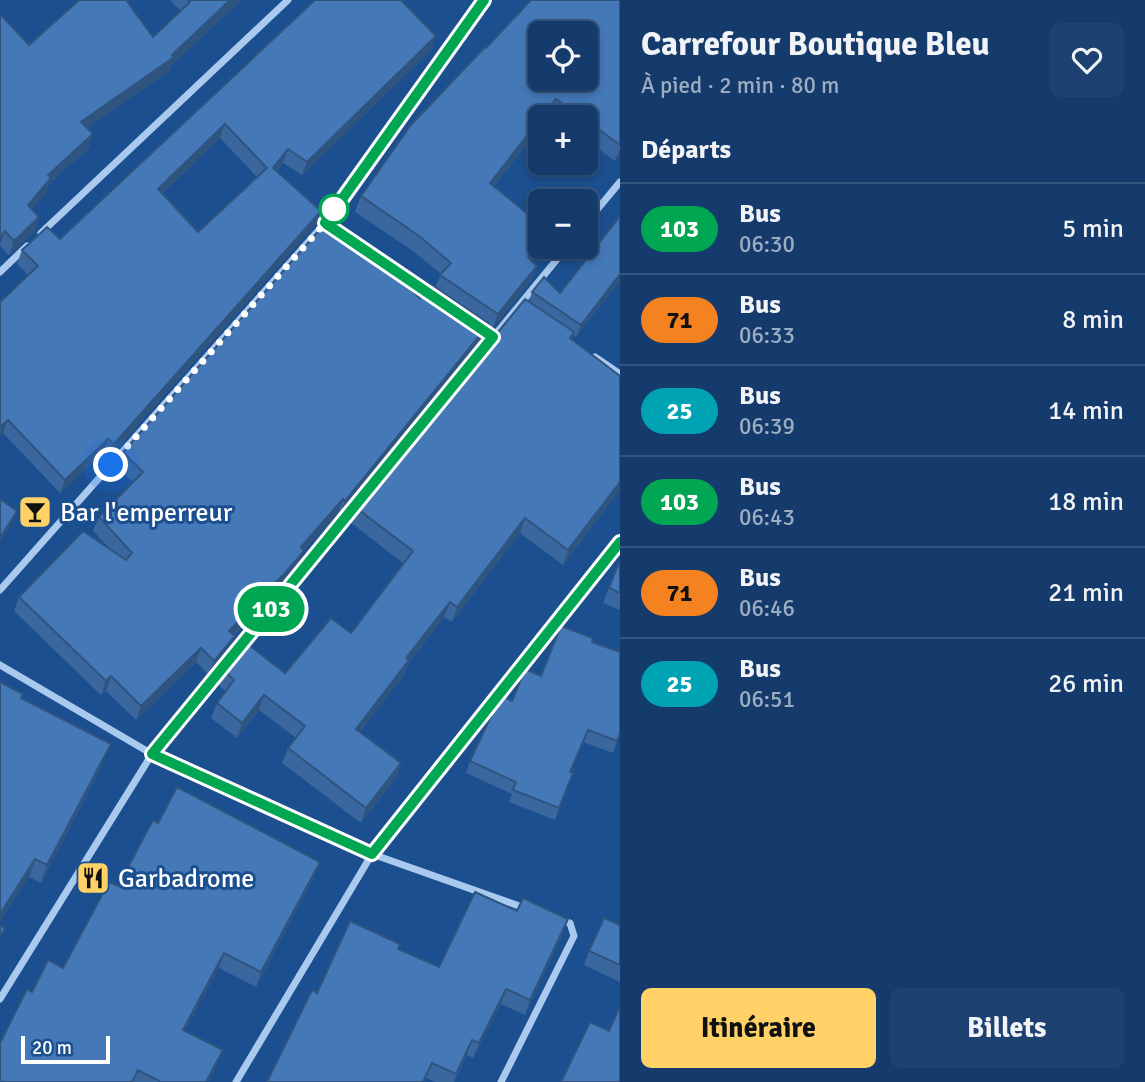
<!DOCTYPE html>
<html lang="fr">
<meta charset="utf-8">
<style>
:root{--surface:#143b6b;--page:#1d4271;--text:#f1f3f6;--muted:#9dadc1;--line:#33557e;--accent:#ffd166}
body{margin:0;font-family:Signika,sans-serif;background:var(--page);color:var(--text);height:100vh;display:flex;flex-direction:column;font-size:26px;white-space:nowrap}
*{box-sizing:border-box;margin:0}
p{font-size:23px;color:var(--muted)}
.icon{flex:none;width:38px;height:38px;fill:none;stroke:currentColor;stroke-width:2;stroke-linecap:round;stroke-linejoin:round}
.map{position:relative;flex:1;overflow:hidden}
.panel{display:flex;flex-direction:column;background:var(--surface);width:525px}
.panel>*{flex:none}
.badge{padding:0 14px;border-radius:23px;font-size:24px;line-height:46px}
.buttons{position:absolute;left:528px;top:21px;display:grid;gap:14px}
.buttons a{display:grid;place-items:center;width:70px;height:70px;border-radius:10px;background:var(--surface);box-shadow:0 4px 10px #0003,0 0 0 2px var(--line);font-size:35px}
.scale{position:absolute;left:21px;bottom:18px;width:89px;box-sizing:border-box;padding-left:7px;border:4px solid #fff;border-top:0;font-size:19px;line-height:24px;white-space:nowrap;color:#fff;-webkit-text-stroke:5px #1b4f8f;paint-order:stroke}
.you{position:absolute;width:35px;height:35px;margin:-18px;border:5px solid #fff;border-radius:50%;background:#1a73e8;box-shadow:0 0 0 10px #1a73e833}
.map>.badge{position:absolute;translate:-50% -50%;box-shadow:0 0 0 4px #fff}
h2{padding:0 21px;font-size:26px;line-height:63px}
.round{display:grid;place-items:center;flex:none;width:74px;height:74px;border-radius:10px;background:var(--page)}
.head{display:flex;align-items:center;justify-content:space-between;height:119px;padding:0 21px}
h1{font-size:33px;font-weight:800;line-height:52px}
.action{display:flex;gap:14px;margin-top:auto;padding:14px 21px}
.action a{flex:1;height:80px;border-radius:10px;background:var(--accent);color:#111;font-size:28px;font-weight:800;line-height:80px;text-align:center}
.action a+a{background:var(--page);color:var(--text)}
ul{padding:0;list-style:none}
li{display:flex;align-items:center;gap:21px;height:91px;padding:0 21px;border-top:2px solid var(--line)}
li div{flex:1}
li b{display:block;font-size:26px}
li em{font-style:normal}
li .badge{min-width:77px;font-weight:700;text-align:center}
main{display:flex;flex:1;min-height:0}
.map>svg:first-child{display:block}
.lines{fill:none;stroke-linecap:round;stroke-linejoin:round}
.street{stroke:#a9c9ee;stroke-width:7}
.wall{fill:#3a679d;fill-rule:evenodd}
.shaded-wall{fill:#305480}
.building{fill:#4478b7;stroke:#305480;stroke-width:2;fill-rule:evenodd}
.line-casing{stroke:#fff;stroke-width:16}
.line{stroke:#00a651;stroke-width:10}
.walk{stroke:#fff;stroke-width:7;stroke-dasharray:0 12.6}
.stop-dot{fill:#fff;stroke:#00a651;stroke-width:3.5}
.labels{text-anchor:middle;stroke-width:6;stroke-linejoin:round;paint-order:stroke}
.poi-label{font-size:26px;fill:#fff;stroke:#1b4f8f;text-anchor:start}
</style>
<main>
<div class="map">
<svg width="620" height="1082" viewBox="0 0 620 1082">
<rect width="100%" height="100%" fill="#1b4f8f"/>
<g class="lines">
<!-- street -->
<g class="street">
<polyline points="586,223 620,182"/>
<polyline points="41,233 288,0"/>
<polyline points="363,249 431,295"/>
<polyline points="0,272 27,246"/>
<polyline points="595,357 620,374"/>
<polyline points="0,590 325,223 484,0"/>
<polyline points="0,665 152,754 372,854 525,908"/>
<polyline points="0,999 152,754 567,247"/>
<polyline points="236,1082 372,854 620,542"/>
<polyline points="501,1082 574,936 570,923 560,920"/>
</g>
</g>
<!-- wall -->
<g class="wall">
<polygon points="79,0 129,0 127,2 153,37 181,11 170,0 241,0 171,66 169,71 87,128 93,134 88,149 50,183 46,193 31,209 39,217 34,232 9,255 0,246 0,14 29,45"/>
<path d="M315 0 431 50 302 175 283 163 277 171 321 211 316 224 109 458 103 453 60 493 3 433 0 436V302L28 275 17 264 22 250 60 239ZM220 138 257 177 198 232 162 193Z"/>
<polygon points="620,0 620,155 615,161 586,140 586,117 556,117 551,114 494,186 532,261 531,281 492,329 489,327 484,338 340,515 338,514 303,552 299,565 280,588 234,635 229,650 209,675 196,662 136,720 106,691 101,695 14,611 19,597 111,550 93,531 99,517 133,482 117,467 123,452 420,298 435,288 441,274 413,251 355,212 361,196 486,48"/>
<polygon points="620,216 620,280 576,337 573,335 572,339 620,376 620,490 563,565 520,533 452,622 444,617 409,663 404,675 360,732 401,763 396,778 361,823 282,763 288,748 296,738 259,710 237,738 211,718 217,703 226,692 218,684 223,669 285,673 351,633 404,564 350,522 355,507 529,302 532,292 560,293"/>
<polygon points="620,560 620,610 603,603"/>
<polygon points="592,642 620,733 613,753 583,742 571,772 573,773 555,820 509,802 512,794 466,773 470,761 541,676"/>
<polygon points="0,682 23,694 22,698 104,762 41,883 29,877"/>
<polygon points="320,862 314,877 256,987 219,968 185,1031 217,1065 208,1082 0,1082 32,992 63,968 118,886"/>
<polygon points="620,925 620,982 584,965 589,951"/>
<polygon points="563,933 525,1015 501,1004 473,1058 467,1055 454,1082 436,1082 426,1078 424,1082 267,1082 317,993 399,949 439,967"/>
</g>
<!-- shaded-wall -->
<g class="shaded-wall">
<polygon points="230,0 241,0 171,66 169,71 76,136 81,122 172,55"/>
<polygon points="436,36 431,50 302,175 307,162"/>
<polygon points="556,99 551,114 548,117 542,117"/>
<polygon points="541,118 541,127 484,198 490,183"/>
<polygon points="225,124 220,138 153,203 158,189"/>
<polygon points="93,134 88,149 50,183 46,193 22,220 28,205 48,175"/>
<polygon points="620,148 620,155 615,161"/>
<polygon points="288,149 283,163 268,182 273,168"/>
<polygon points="321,211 316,224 109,458 114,444"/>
<polygon points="39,217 34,232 9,255 14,241"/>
<polygon points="5,231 0,245 0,237"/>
<polygon points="541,241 541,247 543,247 522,272 528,257"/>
<polygon points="537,266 531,281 492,329 498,314"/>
<polygon points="620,274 620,280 576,337 581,325"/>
<polygon points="489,324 484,338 340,515 345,501"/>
<polygon points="8,420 3,433 0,436 1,426"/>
<polygon points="108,439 103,453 60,493 65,480"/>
<polygon points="620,482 620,490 563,565 568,550"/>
<polygon points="343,499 338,514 303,552 299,565 280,588 223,645 229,631 301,547"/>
<polygon points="17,511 14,520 0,542 0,538"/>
<polygon points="525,518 520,533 452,622 457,607"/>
<polygon points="450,602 444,617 409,663 404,675 351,744 356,729 406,658"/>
<polygon points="235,636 229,650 209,675 214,661"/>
<polygon points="201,648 196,662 136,720 141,706"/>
<polygon points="111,676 106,691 101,695 106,681"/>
<polygon points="264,695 259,710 237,738 242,723"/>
<polygon points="111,744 104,762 41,883 47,865"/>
<polygon points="401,763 396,778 361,823 366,808"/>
<polygon points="35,859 29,877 0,922 0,914"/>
<polygon points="320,862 314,877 256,987 261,972"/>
<polygon points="568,919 563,933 525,1015 530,1000"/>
<polygon points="224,953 219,968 178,1045 183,1030"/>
<polygon points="506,989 501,1004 473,1058 479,1043"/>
<polygon points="472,1040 467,1055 453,1082 456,1074"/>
<polygon points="223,1050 217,1065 208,1082 206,1082"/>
</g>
<!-- building -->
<g class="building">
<polygon points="79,0 126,0 153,37 190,2 188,0 230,0 172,55 174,57 81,122 93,134 48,175 51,178 28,205 39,217 14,241 5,231 0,237 0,14 29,45"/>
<path d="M315 0H401L436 36 307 162 288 149 273 168 321 211 114 444 108 439 65 480 8 420 1 426 0 424V302L38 266 22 250 47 227 60 239ZM225 124 267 168 198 232 158 189Z"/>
<path d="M531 0H620V145L586 120V117H582L556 99 490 183 541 225V241L528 257 537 266 498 314 440 275 451 263 419 236 361 196 410 126 485 47 486 48ZM541 33H586V79H541Z"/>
<polygon points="620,216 620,274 581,325 532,292 544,277 560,293"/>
<polygon points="330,218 420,298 432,285 489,324 345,501 343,499 301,547 304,551 285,573 229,631 235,636 214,661 201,648 141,706 111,676 106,681 19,597 83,531 126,560 132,553 99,517 143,472 123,452"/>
<polygon points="525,299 574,332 570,338 620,376 620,482 568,550 525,518 457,607 450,602 406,658 409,660 356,729 401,763 366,808 288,748 305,726 264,695 242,723 217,703 234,680 223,669 245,642 285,673 331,618 351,633 413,551 355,507"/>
<polygon points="0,499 17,511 0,538"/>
<polygon points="620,560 620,593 609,588"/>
<polygon points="561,626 593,638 592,642 620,652 620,733 617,741 588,730 570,772 573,773 559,808 513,790 516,782 470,761 501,695 512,701 525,669 541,676"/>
<polygon points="0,682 23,694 21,698 111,744 47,865 35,859 0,914"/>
<polygon points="177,787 320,862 261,972 224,953 183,1030 223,1050 206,1082 161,1082 138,1070 132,1082 0,1082 0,1043 27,989 32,992 48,960 63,968 109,882 118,886 153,820 158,823"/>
<polygon points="475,892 517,911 523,898 568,919 530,1000 506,989 479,1043 472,1040 456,1074 432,1063 423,1082 267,1082 312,990 317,993 350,921 400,944 398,949 439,967"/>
<polygon points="604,918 620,925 620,965 589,951"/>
<polygon points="0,925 5,928 0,937"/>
<polygon points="620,1006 620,1080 619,1082 561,1082 590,1022 609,1031"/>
</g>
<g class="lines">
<defs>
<polyline id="line" points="484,0 325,223 493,337 152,754 372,854 620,542"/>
</defs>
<!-- line casing -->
<use href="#line" class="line-casing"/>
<!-- line -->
<use href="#line" class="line"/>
<!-- walk -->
<polyline class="walk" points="111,465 325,223 341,201 334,209"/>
</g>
<!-- icons -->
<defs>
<symbol id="bar-square" viewBox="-11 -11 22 22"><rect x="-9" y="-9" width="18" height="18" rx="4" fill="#ffd166" stroke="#1b4f8f"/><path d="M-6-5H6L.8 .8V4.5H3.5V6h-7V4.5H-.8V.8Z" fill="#111"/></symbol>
<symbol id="restaurant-square" viewBox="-11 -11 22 22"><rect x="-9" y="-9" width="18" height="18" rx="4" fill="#ffd166" stroke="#1b4f8f"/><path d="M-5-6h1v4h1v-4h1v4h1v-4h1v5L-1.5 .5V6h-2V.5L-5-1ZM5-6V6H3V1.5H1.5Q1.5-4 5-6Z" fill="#111"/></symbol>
</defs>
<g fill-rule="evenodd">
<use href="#bar-square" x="16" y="493" width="38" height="38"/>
<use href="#restaurant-square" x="74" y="859" width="38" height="38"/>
</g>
<!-- markers -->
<circle class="stop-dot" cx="334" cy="209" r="14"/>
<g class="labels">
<!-- poi labels -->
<g class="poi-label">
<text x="60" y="521">Bar l'emperreur</text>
<text x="118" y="887">Garbadrome</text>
</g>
</g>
</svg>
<div class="buttons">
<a><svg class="icon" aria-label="locate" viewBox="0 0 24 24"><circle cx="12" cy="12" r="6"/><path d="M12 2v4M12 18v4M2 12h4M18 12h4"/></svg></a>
<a>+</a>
<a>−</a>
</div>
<div class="scale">20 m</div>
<div class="you" style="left:111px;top:465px"></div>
<b class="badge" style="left:271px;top:609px;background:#00a651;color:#fff">103</b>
</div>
<section class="panel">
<div class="head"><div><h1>Carrefour Boutique Bleu</h1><p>À pied · 2 min · 80 m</p></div><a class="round"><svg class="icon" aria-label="heart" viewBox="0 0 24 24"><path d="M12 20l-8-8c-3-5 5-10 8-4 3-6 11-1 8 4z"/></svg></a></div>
<h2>Départs</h2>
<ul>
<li><span class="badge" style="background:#00a651;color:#fff">103</span><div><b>Bus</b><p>06:30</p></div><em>5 min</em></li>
<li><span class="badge" style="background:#f58220;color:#111">71</span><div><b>Bus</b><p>06:33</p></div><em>8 min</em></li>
<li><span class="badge" style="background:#00a3b4;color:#fff">25</span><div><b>Bus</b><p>06:39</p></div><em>14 min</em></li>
<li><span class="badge" style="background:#00a651;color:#fff">103</span><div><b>Bus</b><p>06:43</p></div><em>18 min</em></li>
<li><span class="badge" style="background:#f58220;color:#111">71</span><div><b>Bus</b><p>06:46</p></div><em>21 min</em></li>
<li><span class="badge" style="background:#00a3b4;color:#fff">25</span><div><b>Bus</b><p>06:51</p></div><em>26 min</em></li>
</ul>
<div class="action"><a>Itinéraire</a><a>Billets</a></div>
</section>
</main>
